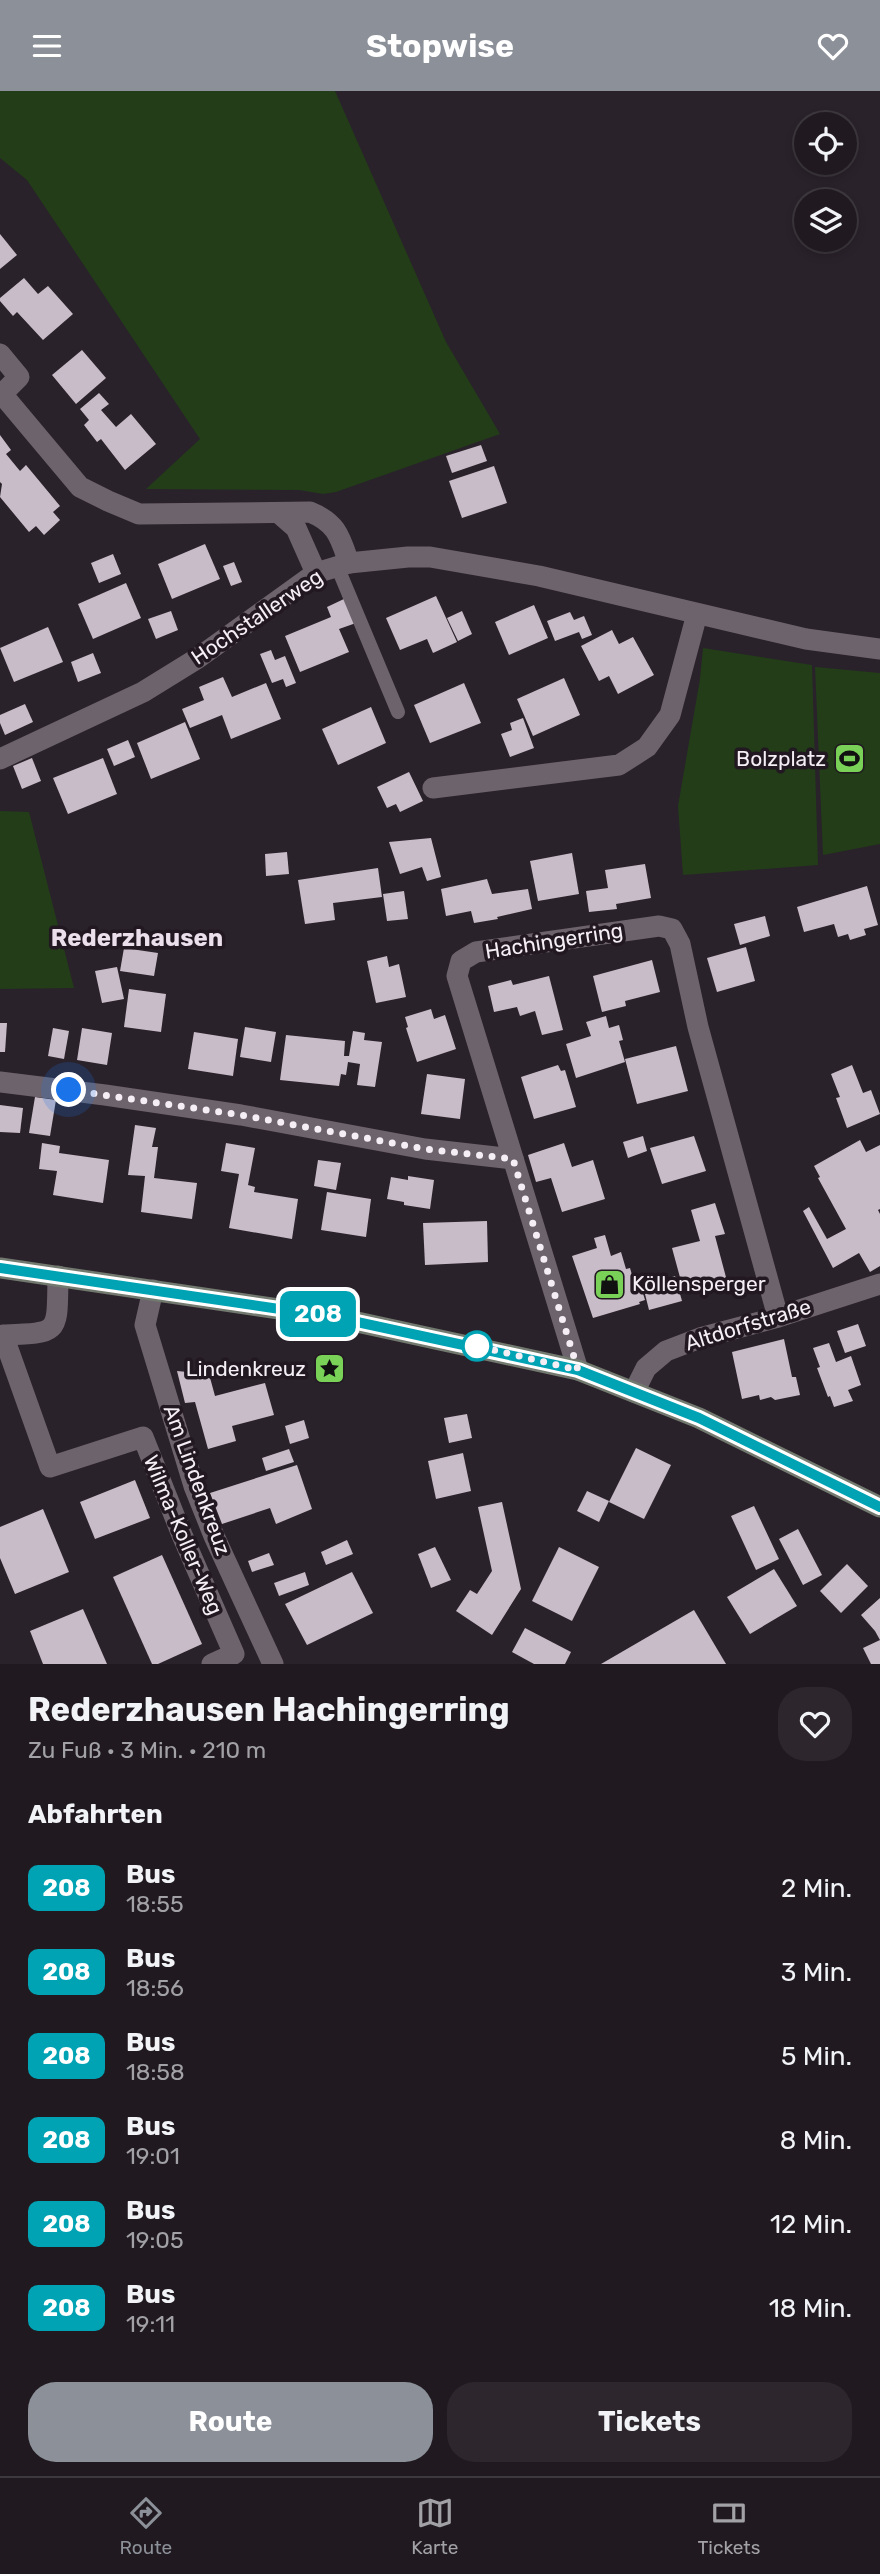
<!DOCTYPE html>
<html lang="de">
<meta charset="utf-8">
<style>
:root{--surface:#201a20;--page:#2d272d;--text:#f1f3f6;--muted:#a2a1a5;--line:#3d383e;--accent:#8c9099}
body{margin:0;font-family:Rubik,sans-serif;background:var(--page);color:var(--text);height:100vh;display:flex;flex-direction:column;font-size:26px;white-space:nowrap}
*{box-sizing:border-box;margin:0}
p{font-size:23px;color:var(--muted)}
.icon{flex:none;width:38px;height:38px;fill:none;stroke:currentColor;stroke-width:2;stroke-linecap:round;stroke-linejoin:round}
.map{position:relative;height:1573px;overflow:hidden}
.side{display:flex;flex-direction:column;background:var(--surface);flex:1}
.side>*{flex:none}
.badge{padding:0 14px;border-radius:10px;font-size:24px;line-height:46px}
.controls{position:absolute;left:794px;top:21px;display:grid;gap:14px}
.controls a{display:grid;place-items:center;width:63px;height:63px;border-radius:50%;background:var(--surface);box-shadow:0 4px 10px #0003,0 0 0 2px var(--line);font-size:35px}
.you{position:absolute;width:35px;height:35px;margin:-18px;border:5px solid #fff;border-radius:50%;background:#1a73e8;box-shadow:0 0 0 10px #1a73e833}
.map>.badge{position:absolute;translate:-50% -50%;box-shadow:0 0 0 4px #fff}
h2{padding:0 28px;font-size:26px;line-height:63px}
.round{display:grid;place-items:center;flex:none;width:74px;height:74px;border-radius:28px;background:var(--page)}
.overview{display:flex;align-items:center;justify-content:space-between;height:119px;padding:0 28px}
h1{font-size:33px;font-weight:700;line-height:52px}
.primary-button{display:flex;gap:14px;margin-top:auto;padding:14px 28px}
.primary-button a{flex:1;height:80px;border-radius:28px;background:var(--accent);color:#fff;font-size:28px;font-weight:700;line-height:80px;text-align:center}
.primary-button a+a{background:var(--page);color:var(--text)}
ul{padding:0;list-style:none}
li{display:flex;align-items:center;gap:21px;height:84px;padding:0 28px}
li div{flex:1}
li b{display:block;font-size:26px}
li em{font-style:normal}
li .badge{min-width:77px;font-weight:700;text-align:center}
header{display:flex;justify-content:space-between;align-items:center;height:91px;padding:0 28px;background:var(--accent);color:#fff;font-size:32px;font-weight:700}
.dock{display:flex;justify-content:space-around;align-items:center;height:98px;border-top:2px solid var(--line);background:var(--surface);font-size:19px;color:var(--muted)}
.dock a{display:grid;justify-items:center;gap:4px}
.dock .current{color:var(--accent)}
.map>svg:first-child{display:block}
.green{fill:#223d18}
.building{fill:#c8bcc8}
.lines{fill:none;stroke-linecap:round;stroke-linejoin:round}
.lane{stroke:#6d636d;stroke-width:14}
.street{stroke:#6d636d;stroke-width:21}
.secondary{stroke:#72796e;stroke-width:21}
.line-casing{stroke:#fff;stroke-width:16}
.line{stroke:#00a3b4;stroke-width:10}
.walk{stroke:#f5eff5;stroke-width:7;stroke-dasharray:0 12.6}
.stop-dot{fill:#fff;stroke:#00a3b4;stroke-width:3.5}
.labels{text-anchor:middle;stroke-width:7;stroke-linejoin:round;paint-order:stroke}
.street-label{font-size:21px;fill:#f5eff5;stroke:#211821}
.poi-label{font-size:21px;fill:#f5eff5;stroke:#211821;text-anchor:end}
.quarter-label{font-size:24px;font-weight:bold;fill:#ebdfeb;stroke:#211821}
</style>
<header><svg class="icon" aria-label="menu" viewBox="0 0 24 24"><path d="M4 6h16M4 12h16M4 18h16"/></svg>Stopwise<svg class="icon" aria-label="heart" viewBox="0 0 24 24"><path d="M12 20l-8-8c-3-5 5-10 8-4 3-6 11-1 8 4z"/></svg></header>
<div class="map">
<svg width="880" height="1573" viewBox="0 0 880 1573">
<rect width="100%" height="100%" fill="#2a222b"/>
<!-- green -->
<g class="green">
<polygon points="0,0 335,0 446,251 500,343 336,401 323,403 299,399 146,398 200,348 27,89 0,67"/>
<polygon points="703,557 812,574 818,774 683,784 678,715 700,588"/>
<polygon points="815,576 880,582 880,753 823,764"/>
<polygon points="0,720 29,721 74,897 0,898"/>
</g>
<!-- building -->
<g class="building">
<polygon points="0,143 17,164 0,178"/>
<polygon points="24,187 38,203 48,195 73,223 43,249 17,221 13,225 0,210 0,207"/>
<polygon points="82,259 106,287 76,313 52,284"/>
<polygon points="99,302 109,313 101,319 116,336 131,323 156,353 125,379 101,348 97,351 84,334 89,329 80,318"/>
<polygon points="0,344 11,359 6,363 20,380 26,374 60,415 53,421 60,429 44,444 36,435 29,441 0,406 2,393 0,391"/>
<polygon points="481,354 487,370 452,382 446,365"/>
<polygon points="494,375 507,412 462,427 449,390"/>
<polygon points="205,453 220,488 172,508 158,473"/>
<polygon points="113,463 121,483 99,492 91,472"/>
<polygon points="234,471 242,491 231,495 223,475"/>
<polygon points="126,492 141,527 93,548 78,513"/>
<polygon points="436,505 457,551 433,562 427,548 400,559 386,527"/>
<polygon points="346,507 356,532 339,538 349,561 300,581 285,545 331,526 327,516"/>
<polygon points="534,514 548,547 509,564 495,531"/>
<polygon points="171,520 178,539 156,548 148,528"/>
<polygon points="462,520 472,543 458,550 447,527"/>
<polygon points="570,521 574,529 584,525 592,544 582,548 579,541 555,550 547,530"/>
<polygon points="48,536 63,571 14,591 0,557"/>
<polygon points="612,539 619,553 633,546 654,584 618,603 609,585 599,590 581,555"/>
<polygon points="271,559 275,569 285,565 296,592 286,596 283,588 272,592 260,563"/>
<polygon points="93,562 101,582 78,591 71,571"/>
<polygon points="223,586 232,606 266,592 281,628 231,648 222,624 190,637 182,618 204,609 199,596"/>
<polygon points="564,587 580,624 533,645 517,608"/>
<polygon points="464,592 481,632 430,652 414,614"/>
<polygon points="25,613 33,631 5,644 0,632 0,624"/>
<polygon points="371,616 386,652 338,674 322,638"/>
<polygon points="523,627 534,657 510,666 501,643 512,639 510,632"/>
<polygon points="185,631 200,668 151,688 137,652"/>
<polygon points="128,649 135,666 114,675 107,658"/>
<polygon points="32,667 41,690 22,698 13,675"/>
<polygon points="103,667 117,703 68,723 53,687"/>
<polygon points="409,681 423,710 400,721 396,713 387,717 377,696"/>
<polygon points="431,747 441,786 427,790 422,776 400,783 389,751"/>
<polygon points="287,761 289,783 266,785 265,763"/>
<polygon points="572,762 579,803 538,810 530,770"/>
<polygon points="645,773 651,807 616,813 617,818 589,821 586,800 608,797 605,779"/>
<polygon points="378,777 382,806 333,812 335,829 305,833 298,789"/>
<polygon points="487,788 492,803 528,798 532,818 497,826 498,828 474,832 471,820 446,825 441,798"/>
<polygon points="867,795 878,834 864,838 866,844 850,849 848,843 838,846 834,833 804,841 797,816"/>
<polygon points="404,800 408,828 387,830 383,803"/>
<polygon points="765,825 770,845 740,854 734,833"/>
<polygon points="746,856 755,890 717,901 707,867"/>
<polygon points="124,857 158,862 154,885 120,880"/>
<polygon points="387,865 389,876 399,873 406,906 376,912 367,870"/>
<polygon points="652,869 660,901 625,910 626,915 602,921 593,885"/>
<polygon points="117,876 124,908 102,912 95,880"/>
<polygon points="549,885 563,939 542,944 535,920 520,925 517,916 494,921 488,895 511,889 513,894"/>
<polygon points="129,898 166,903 161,941 124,936"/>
<polygon points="431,918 434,928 445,924 456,958 417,971 406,937 408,936 405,926"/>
<polygon points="606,925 609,937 619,934 623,949 619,950 625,971 576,987 566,953 591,945 586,931"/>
<polygon points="0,932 7,932 5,961 0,961"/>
<polygon points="245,936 276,941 271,971 240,966"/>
<polygon points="53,937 69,940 64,968 48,965"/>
<polygon points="82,937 112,942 107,974 77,969"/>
<polygon points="353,940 365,942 364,949 382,951 375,996 357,994 360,973 348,971 346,984 341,983 339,995 280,989 286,944 345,950 344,965 349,965"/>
<polygon points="194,941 238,948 233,985 188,978"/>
<polygon points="676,955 688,1000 637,1013 625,968"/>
<polygon points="558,974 561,980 565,979 576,1016 534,1028 521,986"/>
<polygon points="852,974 863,1002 871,999 880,1023 847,1037 836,1007 840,1006 831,983"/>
<polygon points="427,983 465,988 460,1028 421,1023"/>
<polygon points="35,1006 56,1009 50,1045 29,1042"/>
<polygon points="0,1014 23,1017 20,1042 0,1041"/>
<polygon points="135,1034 156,1037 152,1056 158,1056 154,1087 197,1092 192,1128 141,1121 145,1085 128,1084"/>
<polygon points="643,1045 647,1060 628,1067 623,1051"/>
<polygon points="694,1045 706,1080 662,1093 650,1057"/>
<polygon points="860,1049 866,1061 880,1054 880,1118 878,1119 880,1123 880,1175 870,1181 859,1162 833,1177 803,1120 809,1116 827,1148 846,1138 818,1087 820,1086 814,1075"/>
<polygon points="42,1052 60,1055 59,1062 109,1069 103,1112 53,1104 57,1080 39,1078"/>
<polygon points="226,1052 255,1057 248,1094 255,1096 254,1101 298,1108 292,1148 229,1137 239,1083 221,1080"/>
<polygon points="564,1052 572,1076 593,1069 605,1108 562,1121 551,1087 536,1091 528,1064"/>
<polygon points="318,1069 341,1072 336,1099 314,1095"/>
<polygon points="408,1085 434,1089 430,1118 404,1114 404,1111 387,1108 391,1086 408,1089"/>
<polygon points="327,1101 371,1108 366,1146 321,1139"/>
<polygon points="715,1112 725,1143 715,1145 727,1190 684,1201 672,1157 700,1150 691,1119"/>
<polygon points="487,1130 488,1171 425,1174 423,1132"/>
<polygon points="605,1144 611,1165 621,1161 626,1178 630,1177 634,1191 639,1189 645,1209 639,1211 640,1213 593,1227 572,1165 597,1157 594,1147"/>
<polygon points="675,1185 682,1210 649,1219 643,1195"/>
<polygon points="858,1233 866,1255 845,1262 837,1240"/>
<polygon points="784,1248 792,1286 796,1286 800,1304 775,1309 771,1306 760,1309 759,1304 742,1308 732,1261"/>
<polygon points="829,1252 836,1271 851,1265 861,1294 848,1299 853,1310 834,1316 830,1305 828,1306 817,1277 820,1276 813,1257"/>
<polygon points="177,1280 209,1283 215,1305 265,1292 274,1324 232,1335 236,1350 208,1358 195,1311 185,1312"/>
<polygon points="467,1323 472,1347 449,1352 444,1327"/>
<polygon points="304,1329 309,1347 290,1353 285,1335"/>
<polygon points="636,1357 671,1374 644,1428 609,1411"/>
<polygon points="289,1358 294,1371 266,1380 262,1367"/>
<polygon points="463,1362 471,1400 436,1408 428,1370"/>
<polygon points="297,1374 312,1418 276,1433 270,1417 222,1433 210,1402"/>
<polygon points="135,1389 150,1427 95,1448 80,1411"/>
<polygon points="587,1400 609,1410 599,1431 577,1420"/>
<polygon points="502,1411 521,1498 492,1544 456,1520 470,1499 477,1503 492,1480 478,1416"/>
<polygon points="754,1415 779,1468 756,1479 731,1425"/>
<polygon points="43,1418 69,1481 15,1503 0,1467 0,1436"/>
<polygon points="798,1438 822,1484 803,1494 779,1448"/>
<polygon points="347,1449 353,1463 326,1474 321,1461"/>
<polygon points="435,1456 451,1489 431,1497 418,1463"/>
<polygon points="559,1456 599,1476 572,1530 532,1510"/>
<polygon points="269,1462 274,1474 252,1481 248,1470"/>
<polygon points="162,1464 202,1553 158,1573 152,1573 113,1486"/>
<polygon points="847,1473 868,1495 841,1522 820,1500"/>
<polygon points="774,1478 797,1515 750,1543 727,1506"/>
<polygon points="305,1481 309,1494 279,1505 274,1492"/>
<polygon points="352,1481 373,1522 307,1554 285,1513"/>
<polygon points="880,1507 880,1573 871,1573 863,1557 880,1549 875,1540 861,1524"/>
<polygon points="83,1518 107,1573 43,1573 30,1540"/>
<polygon points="694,1519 726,1573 601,1573"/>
<polygon points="525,1537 571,1561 565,1573 534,1573 512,1561"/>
</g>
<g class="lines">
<!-- lane -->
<polyline class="lane" points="337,475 398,621"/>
<!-- street -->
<g class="street">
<path d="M0 263 19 286 2 303 80 396 108 410 139 423 310 421C337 432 340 446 349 472"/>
<polyline points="280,423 296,437 316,482"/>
<polyline points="0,668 143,601 198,567 316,482 349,472 408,466 430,466 539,485 806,548 880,558"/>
<polyline points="433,697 619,674 647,656 670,624 697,523"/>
<polyline points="0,991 105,1004 241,1024 425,1058 513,1068"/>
<path d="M58 1185C57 1243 61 1242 3 1244L50 1376 143 1346 182 1444 234 1563 212 1573"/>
<polyline points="153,1199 145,1234 194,1395 214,1445 273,1573"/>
<polyline points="578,1279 457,885 461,870 476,861 659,835 672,838 680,853 698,936 778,1226"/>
<polyline points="634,1301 646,1277 666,1260 700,1247 778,1226 880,1193"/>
</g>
<!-- secondary -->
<polyline class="secondary" points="0,1177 334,1226 578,1279 699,1327 880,1416"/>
</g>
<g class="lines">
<defs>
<polyline id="line" points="0,1177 334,1226 578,1279 699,1327 880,1416"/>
</defs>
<!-- line casing -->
<use href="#line" class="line-casing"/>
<!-- line -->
<use href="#line" class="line"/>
<!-- walk -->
<polyline class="walk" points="69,999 241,1024 425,1058 513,1068 578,1279 477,1255"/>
</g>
<!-- icons -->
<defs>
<symbol id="stadium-square" viewBox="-11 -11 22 22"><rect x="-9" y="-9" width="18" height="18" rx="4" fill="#79d157" stroke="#211821"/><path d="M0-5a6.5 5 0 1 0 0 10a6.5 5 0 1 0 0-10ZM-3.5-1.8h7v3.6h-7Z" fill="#111"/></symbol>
<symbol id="shop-square" viewBox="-11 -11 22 22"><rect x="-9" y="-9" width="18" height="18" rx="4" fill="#79d157" stroke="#211821"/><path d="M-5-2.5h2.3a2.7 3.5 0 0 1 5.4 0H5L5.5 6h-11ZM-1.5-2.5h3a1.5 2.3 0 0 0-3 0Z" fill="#111"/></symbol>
<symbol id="sight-square" viewBox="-11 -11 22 22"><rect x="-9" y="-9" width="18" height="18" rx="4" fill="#79d157" stroke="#211821"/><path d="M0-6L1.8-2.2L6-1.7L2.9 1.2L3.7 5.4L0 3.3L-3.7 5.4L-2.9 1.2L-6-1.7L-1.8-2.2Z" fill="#111"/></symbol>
</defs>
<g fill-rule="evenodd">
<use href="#stadium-square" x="832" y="650" width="35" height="35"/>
<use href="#shop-square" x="592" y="1176" width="35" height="35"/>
<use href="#sight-square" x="312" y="1260" width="35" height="35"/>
</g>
<!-- markers -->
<circle class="stop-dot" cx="477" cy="1255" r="14"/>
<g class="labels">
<!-- street labels -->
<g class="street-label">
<text transform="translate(257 526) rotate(-34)" y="7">Hochstallerweg</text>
<text transform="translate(554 850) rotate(-9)" y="7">Hachingerring</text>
<text transform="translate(748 1234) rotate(-17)" y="7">Altdorfstraße</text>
<text transform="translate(197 1389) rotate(70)" y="7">Am Lindenkreuz</text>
<text transform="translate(183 1444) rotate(67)" y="7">Wilma-Koller-Weg</text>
</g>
<!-- poi labels -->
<g class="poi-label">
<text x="826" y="675">Bolzplatz</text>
<text x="632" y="1200" text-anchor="start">Köllensperger</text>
<text x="306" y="1285">Lindenkreuz</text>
</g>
<!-- quarter labels -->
<g class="quarter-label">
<text x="137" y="855">Rederzhausen</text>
</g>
</g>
</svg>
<div class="controls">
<a><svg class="icon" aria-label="locate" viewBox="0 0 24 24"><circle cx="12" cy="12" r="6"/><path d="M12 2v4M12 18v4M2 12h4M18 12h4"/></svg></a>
<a><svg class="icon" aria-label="layers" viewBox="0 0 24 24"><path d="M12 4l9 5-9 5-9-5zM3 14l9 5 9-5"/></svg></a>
</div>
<div class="you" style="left:69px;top:999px"></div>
<b class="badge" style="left:318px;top:1223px;background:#00a3b4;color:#fff">208</b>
</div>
<section class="side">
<div class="overview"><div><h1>Rederzhausen Hachingerring</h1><p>Zu Fuß · 3 Min. · 210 m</p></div><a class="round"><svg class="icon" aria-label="heart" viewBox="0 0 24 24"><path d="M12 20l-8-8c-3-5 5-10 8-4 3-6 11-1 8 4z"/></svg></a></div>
<h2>Abfahrten</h2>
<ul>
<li><span class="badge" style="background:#00a3b4;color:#fff">208</span><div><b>Bus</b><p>18:55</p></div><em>2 Min.</em></li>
<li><span class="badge" style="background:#00a3b4;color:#fff">208</span><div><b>Bus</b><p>18:56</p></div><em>3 Min.</em></li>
<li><span class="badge" style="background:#00a3b4;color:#fff">208</span><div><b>Bus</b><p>18:58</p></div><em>5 Min.</em></li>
<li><span class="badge" style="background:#00a3b4;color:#fff">208</span><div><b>Bus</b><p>19:01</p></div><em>8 Min.</em></li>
<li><span class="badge" style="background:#00a3b4;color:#fff">208</span><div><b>Bus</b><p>19:05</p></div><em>12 Min.</em></li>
<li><span class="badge" style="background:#00a3b4;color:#fff">208</span><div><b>Bus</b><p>19:11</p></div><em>18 Min.</em></li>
</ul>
<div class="primary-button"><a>Route</a><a>Tickets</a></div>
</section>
<nav class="dock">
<a class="current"><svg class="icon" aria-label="directions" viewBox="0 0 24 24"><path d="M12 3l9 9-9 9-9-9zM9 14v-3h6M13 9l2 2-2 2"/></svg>Route</a>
<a><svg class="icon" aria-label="map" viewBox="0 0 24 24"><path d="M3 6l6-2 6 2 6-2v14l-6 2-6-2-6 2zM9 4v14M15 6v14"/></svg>Karte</a>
<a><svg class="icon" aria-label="tickets" viewBox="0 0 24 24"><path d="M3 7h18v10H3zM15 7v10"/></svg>Tickets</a>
</nav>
